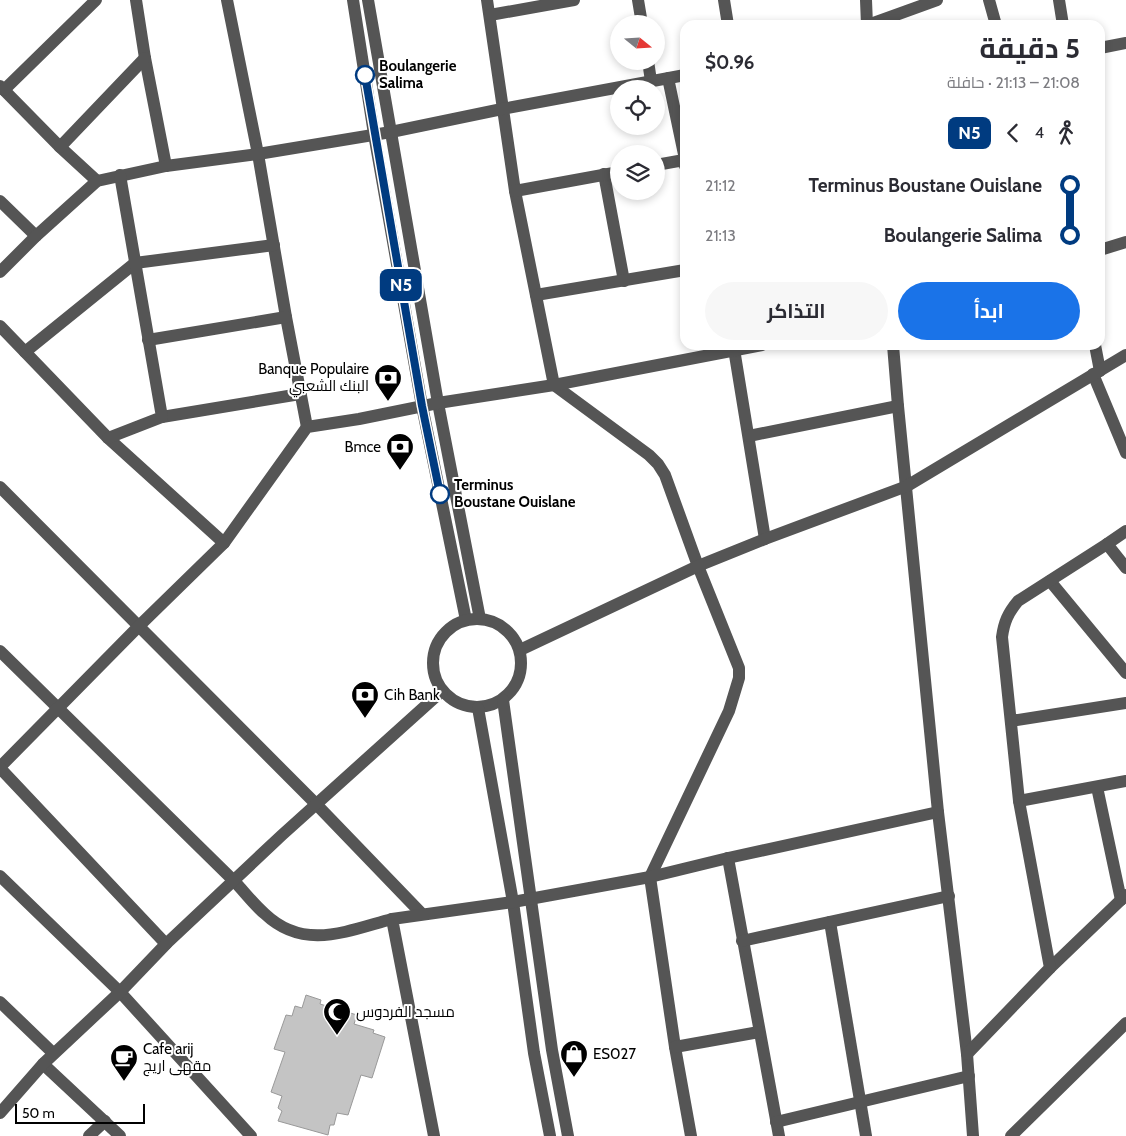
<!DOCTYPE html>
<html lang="ar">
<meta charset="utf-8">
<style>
:root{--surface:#fff;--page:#f7f7f7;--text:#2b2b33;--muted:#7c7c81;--accent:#1a73e8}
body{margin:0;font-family:Cabin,Cairo,sans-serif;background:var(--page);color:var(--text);direction:rtl;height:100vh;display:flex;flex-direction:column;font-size:19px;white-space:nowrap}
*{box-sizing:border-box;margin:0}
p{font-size:16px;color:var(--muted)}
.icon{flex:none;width:28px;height:28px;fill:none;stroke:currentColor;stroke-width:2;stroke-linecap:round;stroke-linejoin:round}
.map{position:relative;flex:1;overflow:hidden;direction:ltr}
.panel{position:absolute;left:680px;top:20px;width:425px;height:330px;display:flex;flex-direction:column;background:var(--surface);border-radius:15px;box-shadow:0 2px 8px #0003;direction:rtl}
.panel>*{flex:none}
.badge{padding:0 10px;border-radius:8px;font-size:18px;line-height:32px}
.needle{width:32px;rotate:108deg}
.buttons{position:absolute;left:610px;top:15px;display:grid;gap:10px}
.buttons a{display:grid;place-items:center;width:55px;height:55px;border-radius:50%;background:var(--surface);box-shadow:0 2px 8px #0003;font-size:25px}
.scale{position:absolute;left:15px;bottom:12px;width:130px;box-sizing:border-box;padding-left:5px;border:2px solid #000;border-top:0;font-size:14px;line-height:18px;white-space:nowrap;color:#000;-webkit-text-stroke:4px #fff;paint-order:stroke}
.map>.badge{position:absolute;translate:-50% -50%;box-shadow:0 0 0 2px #fff}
.legs{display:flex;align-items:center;gap:8px;height:55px;padding:0 25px;font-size:16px}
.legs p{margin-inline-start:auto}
.head{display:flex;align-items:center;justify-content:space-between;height:85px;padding:0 25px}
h1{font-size:28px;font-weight:700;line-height:38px}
.cta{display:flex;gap:10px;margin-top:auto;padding:10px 25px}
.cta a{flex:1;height:58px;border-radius:30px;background:var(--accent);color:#fff;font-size:20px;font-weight:700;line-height:58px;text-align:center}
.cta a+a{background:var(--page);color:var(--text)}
ul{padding:0 25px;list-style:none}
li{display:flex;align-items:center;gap:18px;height:50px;font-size:19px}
li i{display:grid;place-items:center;width:8px;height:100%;margin:0 6px;background:currentColor}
li i::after{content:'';width:12px;height:12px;margin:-6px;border:4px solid;border-radius:50%;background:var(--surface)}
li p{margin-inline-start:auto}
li:first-child i{background:linear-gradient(#0000 50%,currentColor 0)}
li:last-child i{background:linear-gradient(currentColor 50%,#0000 0)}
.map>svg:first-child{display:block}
.building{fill:#c4c4c4;stroke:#999}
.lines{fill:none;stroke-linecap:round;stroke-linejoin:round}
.minor{stroke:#555;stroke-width:12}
.line-1-casing{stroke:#fff;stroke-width:11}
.line-1{stroke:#003b80;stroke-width:8}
.stop-1-dot{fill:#fff;stroke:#003b80;stroke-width:2.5}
.labels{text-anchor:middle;stroke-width:4;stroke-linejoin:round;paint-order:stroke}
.stop-label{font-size:15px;font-weight:bold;fill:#000;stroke:#fff;text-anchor:start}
.poi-label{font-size:15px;fill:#000;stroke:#fff;text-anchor:start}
</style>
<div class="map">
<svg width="1126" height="1136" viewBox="0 0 1126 1136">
<rect width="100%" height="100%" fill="#fff"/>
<!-- building -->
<polygon class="building" points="306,995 321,1000 320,1004 357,1015 354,1024 374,1030 373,1033 385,1037 372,1078 361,1075 348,1115 337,1113 334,1125 330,1125 328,1135 278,1121 282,1111 278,1108 282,1096 271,1092 285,1052 274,1049 286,1015 292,1016 295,1006 302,1008"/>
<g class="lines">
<!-- minor -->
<g class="minor">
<polyline points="136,0 145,58 166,166"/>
<polyline points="227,0 258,154 286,317 307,427"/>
<polyline points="353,0 374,134 422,406 466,620"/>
<polyline points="368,0 438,403 480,619"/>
<polyline points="487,0 515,191 554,385 649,455 658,464 665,475 698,566 739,668 739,678 729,711 650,877 675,1047 691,1136"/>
<polyline points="638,0 642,24"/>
<polyline points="724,0 728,25"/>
<polyline points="866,0 867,25"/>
<polyline points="989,0 996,25"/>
<polyline points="1059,0 1063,25"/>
<polyline points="490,15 574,0"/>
<polyline points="868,25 937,0"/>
<polyline points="1100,48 1126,43"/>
<polyline points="648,61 651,81"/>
<polyline points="668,78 685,159"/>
<polyline points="0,86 60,147 97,181"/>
<polyline points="4,90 96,0"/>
<polyline points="60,147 145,58"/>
<polyline points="656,165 684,160 685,166"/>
<polyline points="604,174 624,281"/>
<polyline points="515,191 619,172"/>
<polyline points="0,201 36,236"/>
<polyline points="1100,250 1126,242"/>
<polyline points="0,272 36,236 97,181 166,166 258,154 391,132 502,109 685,75"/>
<polyline points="536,295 685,270"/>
<polyline points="0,326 108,438 224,543"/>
<polyline points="148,340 286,317"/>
<polyline points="893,345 898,406 938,812 967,1054 973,1136"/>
<polyline points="1095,345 1100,371"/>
<polyline points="734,349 765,539"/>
<polyline points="25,352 135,263 274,245"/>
<polyline points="1093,374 1126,453"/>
<polyline points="162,417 300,394"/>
<polyline points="749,436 898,406"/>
<polyline points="108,438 162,417 120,175"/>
<polyline points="0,487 316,804 422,914"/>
<polyline points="1107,544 1126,568"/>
<polyline points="1050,581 1126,673"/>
<circle cx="477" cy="663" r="44"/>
<polyline points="520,650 698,566 765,539 907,486 1126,355"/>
<path d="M0 651 233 880C244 891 253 904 265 914 304 951 347 931 392 919"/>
<polyline points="503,700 552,1050 568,1136"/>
<polyline points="478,708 513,902 534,1053 550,1136"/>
<polyline points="1011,721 1126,703"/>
<polyline points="0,767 139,626 224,543 307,427 359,419 438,403 554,385 762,345"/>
<polyline points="0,768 166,944"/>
<polyline points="1097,787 1121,900"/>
<path d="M1019 801 1002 637C1004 622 1008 613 1018 601L1107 544 1126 531"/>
<polyline points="728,858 779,1136"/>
<polyline points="0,876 120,992 251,1136"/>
<polyline points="830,922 866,1136"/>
<polyline points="742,941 949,896"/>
<polyline points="1050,968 1126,895"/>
<polyline points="0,1002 53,1053"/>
<polyline points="675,1047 759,1032"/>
<polyline points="967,1054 1050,968 1019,801 1126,781"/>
<polyline points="43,1064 120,1136"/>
<polyline points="0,1113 43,1064 120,992 166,944 282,835 442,691"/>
<polyline points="776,1122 969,1076"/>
<polyline points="89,1136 105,1121"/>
<polyline points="434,1136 392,919 513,902 650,877 728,858 938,812"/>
<polyline points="1011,1136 1126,1023"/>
</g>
</g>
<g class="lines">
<defs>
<polyline id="line-1" points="365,75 422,406 440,494"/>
</defs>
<!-- line-1 casing -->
<use href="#line-1" class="line-1-casing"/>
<!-- line-1 -->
<use href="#line-1" class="line-1"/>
</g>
<!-- icons -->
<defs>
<symbol id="bank-pin" viewBox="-11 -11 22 30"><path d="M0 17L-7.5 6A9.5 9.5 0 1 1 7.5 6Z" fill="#000" stroke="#fff"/><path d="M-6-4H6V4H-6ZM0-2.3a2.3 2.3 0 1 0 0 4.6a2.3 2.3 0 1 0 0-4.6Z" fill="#fff"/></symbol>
<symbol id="mosque-pin" viewBox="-11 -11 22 30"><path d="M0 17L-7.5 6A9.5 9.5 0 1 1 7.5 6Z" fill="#000" stroke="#fff"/><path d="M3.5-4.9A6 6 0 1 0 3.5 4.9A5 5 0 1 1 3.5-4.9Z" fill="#fff"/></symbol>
<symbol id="shop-pin" viewBox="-11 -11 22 30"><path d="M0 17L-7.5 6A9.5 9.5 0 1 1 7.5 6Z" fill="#000" stroke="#fff"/><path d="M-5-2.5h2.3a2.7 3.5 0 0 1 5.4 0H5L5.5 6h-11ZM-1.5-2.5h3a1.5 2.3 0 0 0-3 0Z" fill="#fff"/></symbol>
<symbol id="cafe-pin" viewBox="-11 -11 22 30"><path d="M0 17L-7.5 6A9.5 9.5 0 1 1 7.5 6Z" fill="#000" stroke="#fff"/><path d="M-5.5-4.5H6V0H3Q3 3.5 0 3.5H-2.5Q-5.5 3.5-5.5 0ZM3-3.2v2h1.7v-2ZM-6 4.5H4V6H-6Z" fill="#fff"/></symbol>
</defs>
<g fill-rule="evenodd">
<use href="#bank-pin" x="372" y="362" width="32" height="43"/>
<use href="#bank-pin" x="384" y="431" width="32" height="43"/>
<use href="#bank-pin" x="349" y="679" width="32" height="43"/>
<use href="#mosque-pin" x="321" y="996" width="32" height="43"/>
<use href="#shop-pin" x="558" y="1038" width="32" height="43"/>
<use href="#cafe-pin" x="108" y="1042" width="32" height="43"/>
</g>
<!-- markers -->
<g class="stop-1-dot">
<circle cx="365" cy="75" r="9"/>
<circle cx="440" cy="494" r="9"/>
</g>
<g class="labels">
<!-- stop labels -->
<g class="stop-label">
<text x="379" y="71">Boulangerie<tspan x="379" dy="17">Salima</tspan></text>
<text x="454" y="490">Terminus<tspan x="454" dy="17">Boustane Ouislane</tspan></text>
</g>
<!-- poi labels -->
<g class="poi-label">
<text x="369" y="374" text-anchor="end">Banque Populaire<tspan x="369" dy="17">البنك الشعبي</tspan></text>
<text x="381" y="452" text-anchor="end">Bmce</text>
<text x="384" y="700">Cih Bank</text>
<text x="356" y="1017">مسجد الفردوس</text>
<text x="143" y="1054">Cafe arij<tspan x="143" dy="17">مقهى اريج</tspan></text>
<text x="593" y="1059">ES027</text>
</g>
</g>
</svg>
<div class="buttons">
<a><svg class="needle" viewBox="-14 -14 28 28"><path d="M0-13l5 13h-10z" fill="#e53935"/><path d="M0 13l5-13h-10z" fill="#7c7c81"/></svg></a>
<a><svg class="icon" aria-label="locate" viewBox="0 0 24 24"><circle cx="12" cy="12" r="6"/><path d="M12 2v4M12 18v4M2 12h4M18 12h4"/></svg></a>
<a><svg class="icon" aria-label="layers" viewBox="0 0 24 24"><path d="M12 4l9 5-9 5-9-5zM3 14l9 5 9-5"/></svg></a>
</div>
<div class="scale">50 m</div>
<b class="badge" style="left:401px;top:285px;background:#003b80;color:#fff">N5</b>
<section class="panel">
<div class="head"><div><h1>5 دقيقة</h1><p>21:08 – 21:13 · حافلة</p></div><b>$0.96</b></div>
<div class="legs"><svg class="icon" aria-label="walk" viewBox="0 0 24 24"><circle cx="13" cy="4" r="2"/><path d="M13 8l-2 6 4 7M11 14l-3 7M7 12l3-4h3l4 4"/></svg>4<svg class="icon" aria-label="back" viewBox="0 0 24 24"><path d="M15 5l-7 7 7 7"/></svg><b class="badge" style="background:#003b80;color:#fff">N5</b></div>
<ul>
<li><i style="color:#003b80"></i><b>Terminus Boustane Ouislane</b><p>21:12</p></li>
<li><i style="color:#003b80"></i><b>Boulangerie Salima</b><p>21:13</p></li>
</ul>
<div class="cta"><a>ابدأ</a><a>التذاكر</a></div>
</section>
</div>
